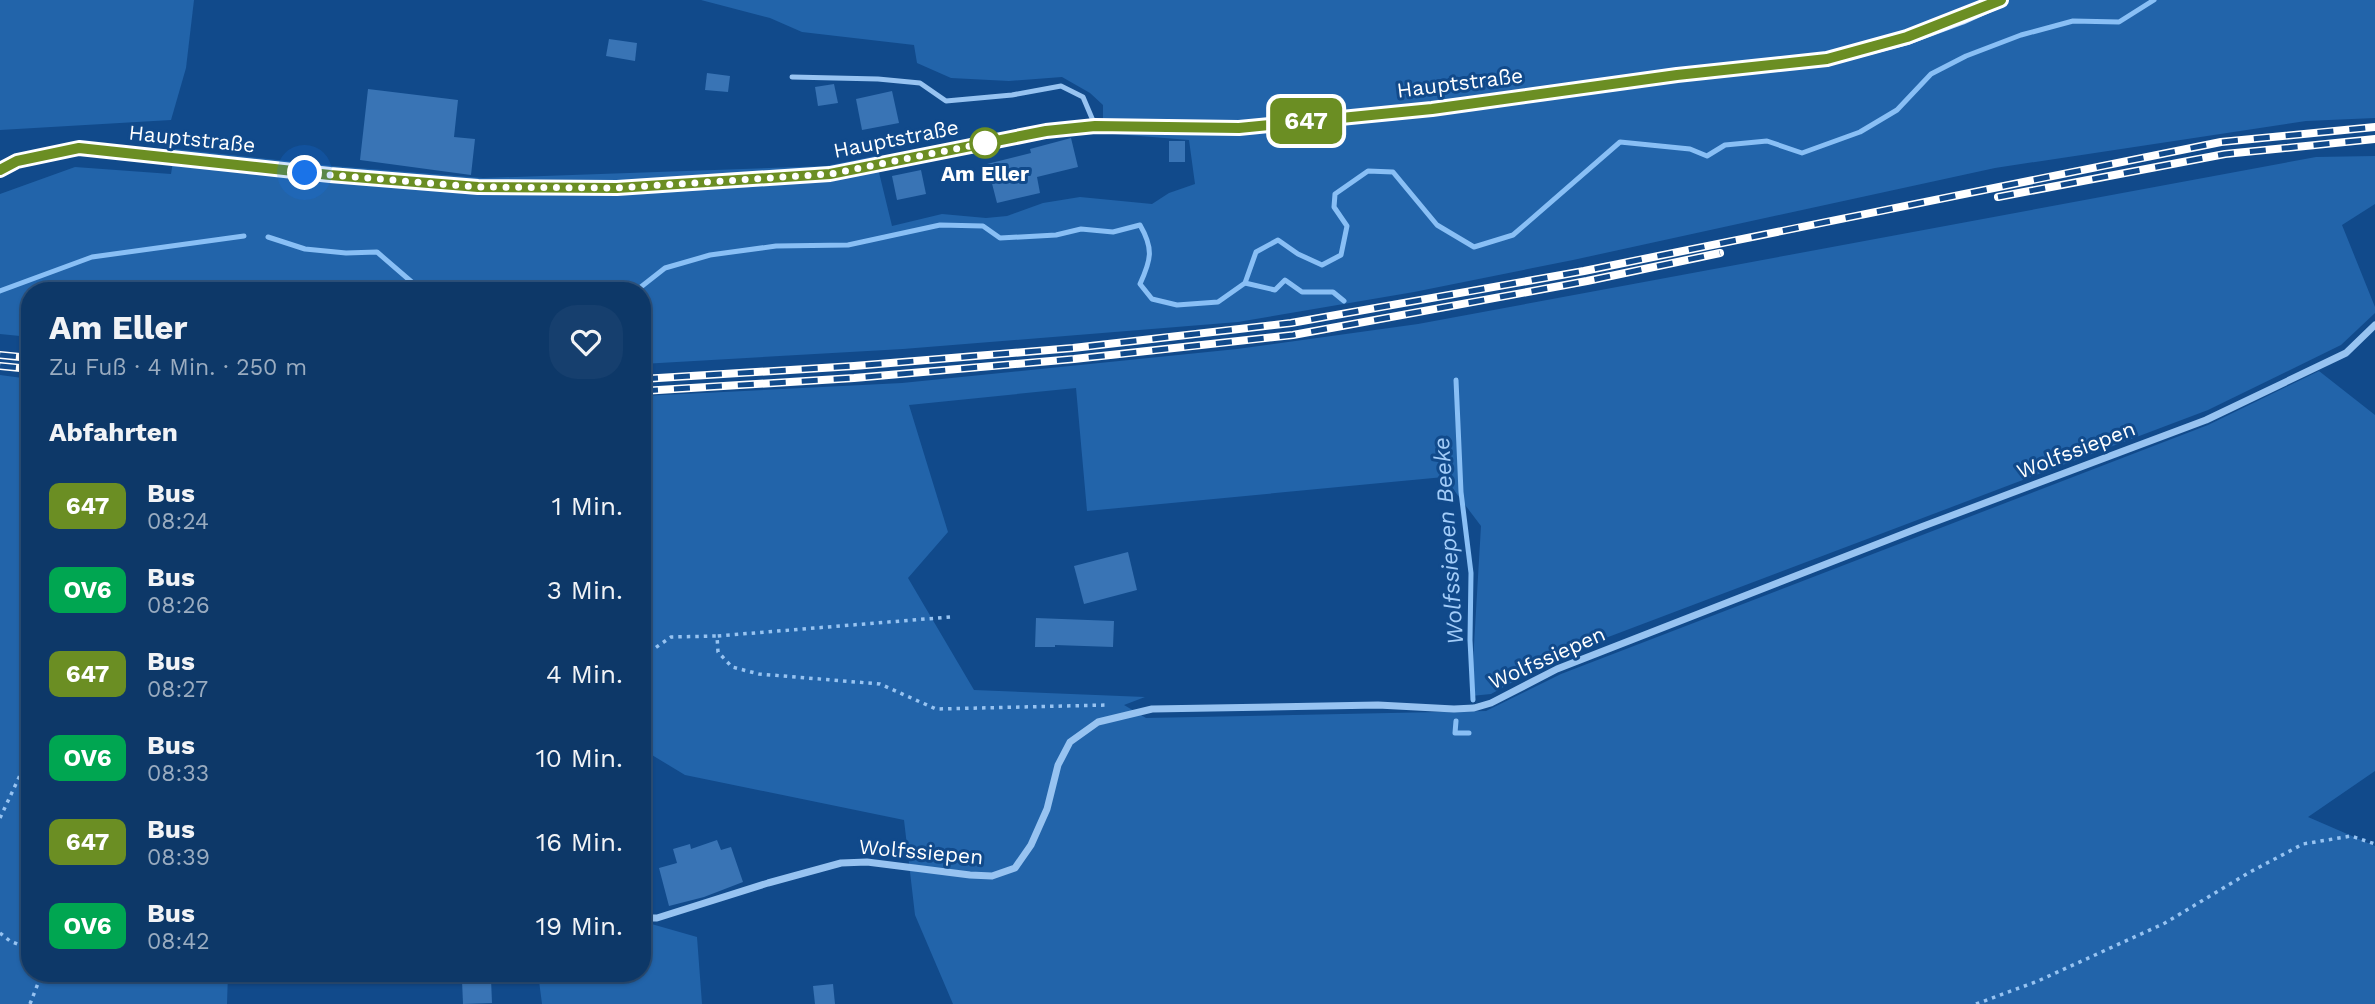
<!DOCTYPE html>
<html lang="de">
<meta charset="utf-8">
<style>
:root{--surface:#0d3868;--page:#163f6e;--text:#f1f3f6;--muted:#9aacc0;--line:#2d527c}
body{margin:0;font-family:"Work Sans",sans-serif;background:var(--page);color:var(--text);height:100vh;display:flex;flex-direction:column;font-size:26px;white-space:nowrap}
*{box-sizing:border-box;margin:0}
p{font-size:23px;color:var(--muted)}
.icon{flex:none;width:38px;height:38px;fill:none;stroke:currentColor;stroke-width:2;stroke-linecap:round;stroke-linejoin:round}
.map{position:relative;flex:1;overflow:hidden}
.sheet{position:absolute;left:21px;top:282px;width:630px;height:700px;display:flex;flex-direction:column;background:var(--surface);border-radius:28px;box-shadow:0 2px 5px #0004,0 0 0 2px var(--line)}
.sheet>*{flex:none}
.badge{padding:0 14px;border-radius:10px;font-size:24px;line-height:46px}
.you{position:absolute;width:35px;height:35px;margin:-18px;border:5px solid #fff;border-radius:50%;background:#1a73e8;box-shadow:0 0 0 10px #1a73e833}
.map>.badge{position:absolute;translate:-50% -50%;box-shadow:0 0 0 4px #fff}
h2{padding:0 28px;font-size:26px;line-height:63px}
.round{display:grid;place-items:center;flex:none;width:74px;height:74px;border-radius:28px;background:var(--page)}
.headline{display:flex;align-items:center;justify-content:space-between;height:119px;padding:0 28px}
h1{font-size:33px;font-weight:700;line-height:52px}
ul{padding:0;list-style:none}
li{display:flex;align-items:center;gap:21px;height:84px;padding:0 28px}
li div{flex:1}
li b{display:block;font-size:26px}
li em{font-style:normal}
li .badge{min-width:77px;font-weight:700;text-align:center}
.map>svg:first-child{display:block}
.green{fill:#2264aa}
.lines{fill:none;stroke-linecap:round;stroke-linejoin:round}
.stream{stroke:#89bff5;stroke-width:5}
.building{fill:#3974b5}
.path{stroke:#97c3f1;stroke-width:3.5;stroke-dasharray:3.5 5;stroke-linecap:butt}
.lane{stroke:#97c3f1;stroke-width:5}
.street{stroke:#97c3f1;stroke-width:7}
.secondary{stroke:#c6dffc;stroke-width:14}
.rail-casing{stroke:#fff;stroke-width:8}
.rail{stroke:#114a8b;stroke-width:5;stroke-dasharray:16;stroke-linecap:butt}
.line-casing{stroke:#fff;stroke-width:16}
.line{stroke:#6b8e23;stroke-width:10}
.walk{stroke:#fff;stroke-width:7;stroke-dasharray:0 12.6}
.stop-dot{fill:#fff;stroke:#6b8e23;stroke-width:3.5}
.labels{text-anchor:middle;stroke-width:6;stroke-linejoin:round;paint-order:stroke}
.street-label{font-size:21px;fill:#fff;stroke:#114a8b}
.stop-label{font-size:21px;font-weight:bold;fill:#fff;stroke:#114a8b}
.water-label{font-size:23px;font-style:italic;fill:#a3cdf9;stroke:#114a8b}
</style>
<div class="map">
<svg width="2375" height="1004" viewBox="0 0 2375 1004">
<rect width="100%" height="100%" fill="#114a8b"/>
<!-- green -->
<g class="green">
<polygon points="0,0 194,0 186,68 171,120 0,130"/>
<polygon points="701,0 2375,0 2375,118 2306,121 1995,168 1573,260 1414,292 1238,322 903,349 642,364 642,290 30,290 30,337 0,334 0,194 75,167 171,174 175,149 333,166 483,178 826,166 875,156 892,226 942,214 986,218 1007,216 1043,203 1080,197 1152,204 1169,193 1195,184 1189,140 1103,133 1103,105 1090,93 1062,77 1009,81 951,78 917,63 914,45 802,32 770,18"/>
<polygon points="2375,156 2375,204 2342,225 2375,307 2375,313 2341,345 2208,410 1566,653 1491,694 1471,696 1481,526 1444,477 1087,511 1076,388 909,405 948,532 908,578 974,690 1145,697 1124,705 1146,718 1486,711 1561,674 2208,425 2319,371 2375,415 2375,771 2308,817 2375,846 2375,1004 953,1004 915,915 904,820 685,775 642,749 642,396 902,383 1237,349 1418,324 2316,157"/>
<polygon points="0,375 30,379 30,973 228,973 227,1004 0,1004"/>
<polygon points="642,897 648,923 697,937 702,1004 542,1004 538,973 642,973"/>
</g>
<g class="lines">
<!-- stream -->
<g class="stream">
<polyline points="268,237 305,249 346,253 377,252 421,290"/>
<polyline points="1245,283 1275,290 1285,280 1302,292 1333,292 1344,301"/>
<path d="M637 290 665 268 710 255 776 246 848 245 940 225 983 226 1000 238 1056 235 1081 229 1113 232 1140 225C1154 249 1151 260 1140 284L1152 299 1177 305 1218 302 1245 283 1256 252 1278 240 1298 254 1322 265 1341 255 1347 226 1334 207 1335 194 1368 171 1393 172 1437 225 1474 247 1513 235 1620 142 1690 149 1707 156 1725 145 1767 141 1802 153 1860 132 1897 110 1931 74 1966 56 2021 35 2073 21 2119 22 2154 0"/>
<polyline points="0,291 92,257 244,236"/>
<polyline points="1456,380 1461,492 1471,573 1470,640 1473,700"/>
<polyline points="1456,721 1455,733 1469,733"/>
</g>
</g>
<!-- building -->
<g class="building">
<polygon points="609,39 637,43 635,61 606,56"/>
<polygon points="707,73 730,76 728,92 705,90"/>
<polygon points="834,84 838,103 818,106 815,87"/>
<polygon points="368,89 458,100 454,137 475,139 471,175 360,160"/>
<polygon points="892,91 899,123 862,130 856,99"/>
<polygon points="1071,138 1078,167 1037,177 1040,193 997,203 987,164 1031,153 1030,149"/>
<rect x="1169" y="141" width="16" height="21"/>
<polygon points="921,170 926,194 897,200 892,176"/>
<polygon points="1128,552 1137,590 1084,604 1074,566"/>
<polygon points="1036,618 1114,621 1113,647 1055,645 1055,647 1035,647"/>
<polygon points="717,840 721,850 731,847 743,882 704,897 669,906 659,868 677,863 673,849 690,844 691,849"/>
<polygon points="491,979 492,1003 463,1004 462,980"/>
<polygon points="833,984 835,1004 815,1004 813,986"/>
</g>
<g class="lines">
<!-- path -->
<g class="path">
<polyline points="950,617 717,636 718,652 732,667 759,674 880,684 936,709 1108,705"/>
<polyline points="642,657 671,637 717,636"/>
<polyline points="0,818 30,754"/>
<polyline points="0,933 10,941 30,949"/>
<polyline points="30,1004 42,973"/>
<polyline points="1976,1004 2038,981 2165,923 2250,872 2303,844 2351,836 2375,844"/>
</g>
<!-- lane -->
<polyline class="lane" points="792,77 878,79 920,83 946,101 1012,95 1061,86 1083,97 1094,123"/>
<!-- street -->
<polyline class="street" points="642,918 657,918 768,883 841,863 867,862 970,875 992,876 1015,868 1031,845 1047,809 1058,765 1070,742 1098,722 1152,709 1378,705 1454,709 1474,708 1491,703 1557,669 1921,527 2206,420 2346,353 2375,325"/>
<!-- secondary -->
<polyline class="secondary" points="0,170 17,161 79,148 330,175 478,187 617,188 830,174 1046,131 1095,126 1239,128 1432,109 1677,75 1827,59 1907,38 1961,18 2001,0"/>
<defs>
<g id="rail">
<polyline points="1998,197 2225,154 2375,139"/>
<polyline points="0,355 30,358"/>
<polyline points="0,366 30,369"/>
<polyline points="642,379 854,366 1073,348 1291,323 1584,271 2221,142 2375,127"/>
<polyline points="642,391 854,378 1074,359 1293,335 1587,281 1720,253"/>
</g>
</defs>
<!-- rail casing -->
<use href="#rail" class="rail-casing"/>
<!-- rail -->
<use href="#rail" class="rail"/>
</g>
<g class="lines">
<defs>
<polyline id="line" points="0,170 17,161 79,148 330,175 478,187 617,188 830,174 1046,131 1095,126 1239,128 1432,109 1677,75 1827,59 1907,37 2001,0"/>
</defs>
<!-- line casing -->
<use href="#line" class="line-casing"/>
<!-- line -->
<use href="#line" class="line"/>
<!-- walk -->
<polyline class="walk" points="305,173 478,187 617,188 830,174 985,143"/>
</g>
<!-- markers -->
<circle class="stop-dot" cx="985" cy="143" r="14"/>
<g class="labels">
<!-- street labels -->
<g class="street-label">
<text transform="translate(1460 83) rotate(-7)" y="7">Hauptstraße</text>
<text transform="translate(192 139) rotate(6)" y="7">Hauptstraße</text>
<text transform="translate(896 139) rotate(-11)" y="7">Hauptstraße</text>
<text transform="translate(2076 450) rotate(-21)" y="7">Wolfssiepen</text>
<text transform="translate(1547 658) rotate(-24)" y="7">Wolfssiepen</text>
<text transform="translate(921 852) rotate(5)" y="7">Wolfssiepen</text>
</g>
<!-- stop labels -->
<g class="stop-label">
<text x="985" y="181">Am Eller</text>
</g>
<!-- water labels -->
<g class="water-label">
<text transform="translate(1448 541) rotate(-94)" y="8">Wolfssiepen Beeke</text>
</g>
</g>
</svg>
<div class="you" style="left:305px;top:173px"></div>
<b class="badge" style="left:1306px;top:121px;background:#6b8e23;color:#fff">647</b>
<section class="sheet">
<div class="headline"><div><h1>Am Eller</h1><p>Zu Fuß · 4 Min. · 250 m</p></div><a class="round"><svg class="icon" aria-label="heart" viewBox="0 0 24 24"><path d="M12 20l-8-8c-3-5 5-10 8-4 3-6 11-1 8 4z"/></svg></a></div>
<h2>Abfahrten</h2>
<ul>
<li><span class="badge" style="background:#6b8e23;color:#fff">647</span><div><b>Bus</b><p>08:24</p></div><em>1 Min.</em></li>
<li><span class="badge" style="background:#00a651;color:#fff">OV6</span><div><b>Bus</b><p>08:26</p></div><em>3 Min.</em></li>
<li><span class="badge" style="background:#6b8e23;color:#fff">647</span><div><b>Bus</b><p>08:27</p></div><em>4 Min.</em></li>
<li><span class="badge" style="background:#00a651;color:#fff">OV6</span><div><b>Bus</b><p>08:33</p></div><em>10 Min.</em></li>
<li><span class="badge" style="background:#6b8e23;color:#fff">647</span><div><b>Bus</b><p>08:39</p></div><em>16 Min.</em></li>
<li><span class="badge" style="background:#00a651;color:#fff">OV6</span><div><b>Bus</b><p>08:42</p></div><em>19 Min.</em></li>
</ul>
</section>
</div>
